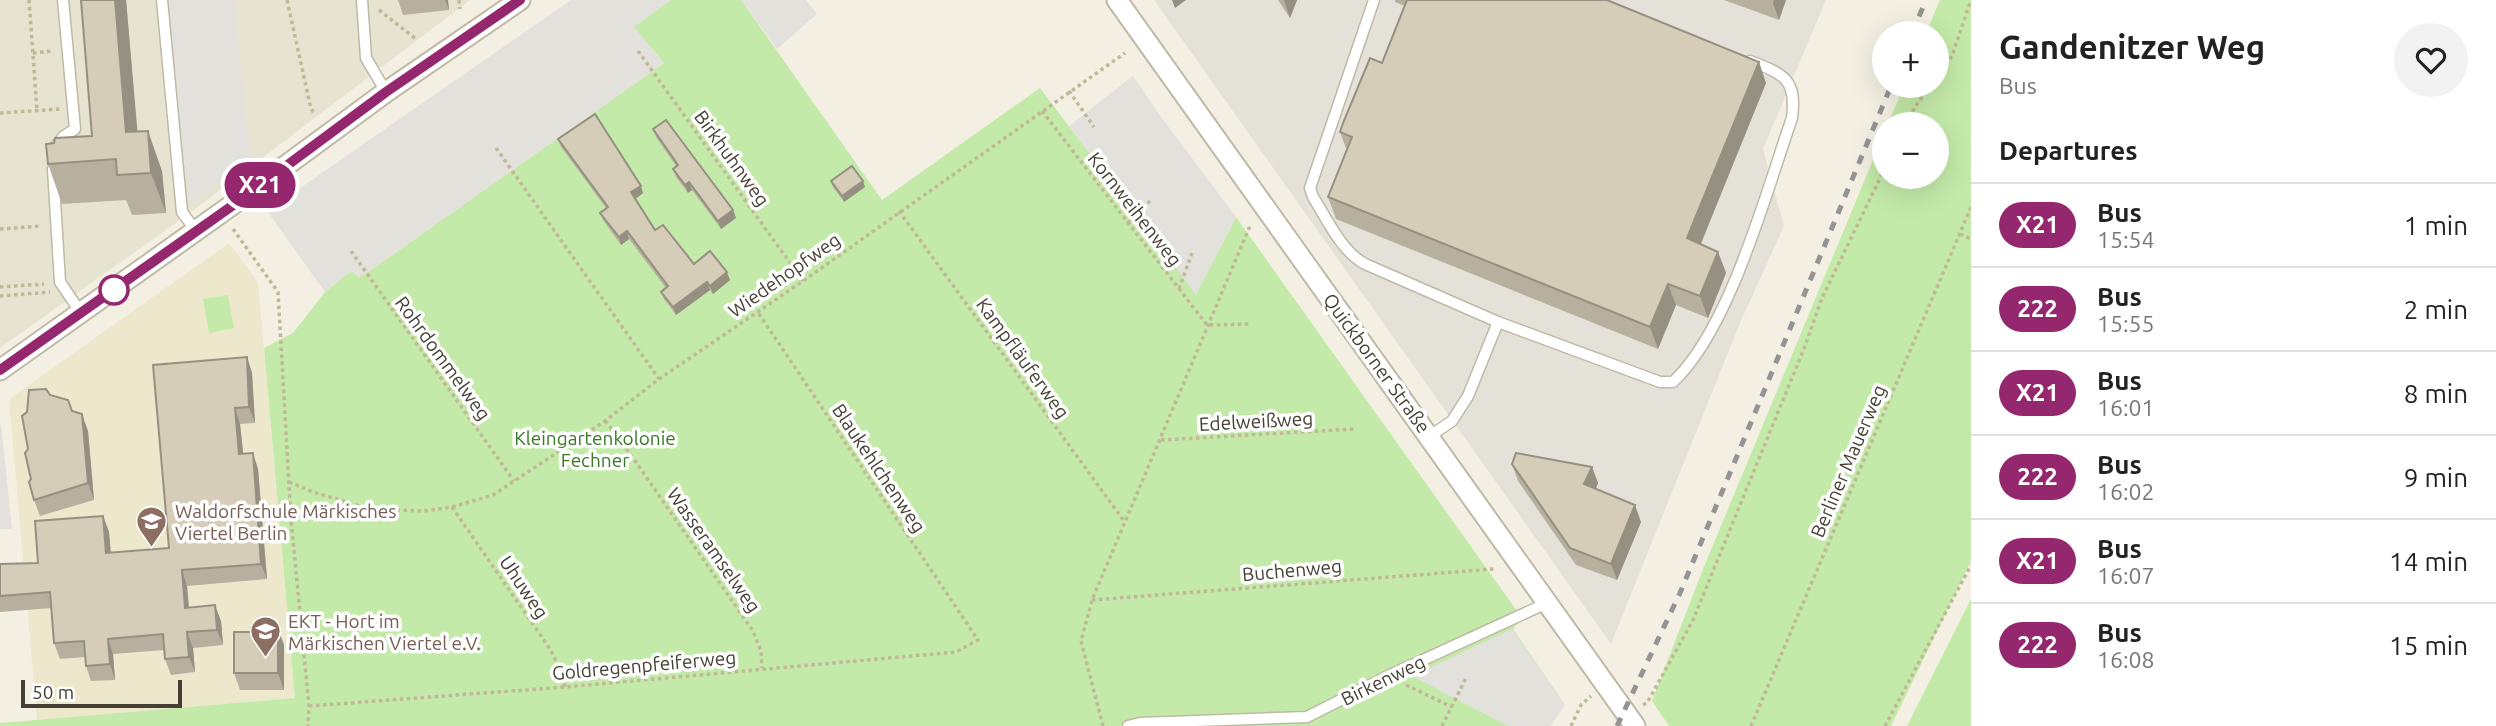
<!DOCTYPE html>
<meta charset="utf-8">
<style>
:root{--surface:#fff;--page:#f2f2f2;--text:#222;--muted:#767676;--line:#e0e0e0}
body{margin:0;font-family:Ubuntu,sans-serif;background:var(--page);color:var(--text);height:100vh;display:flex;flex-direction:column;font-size:26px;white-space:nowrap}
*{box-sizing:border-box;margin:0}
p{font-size:23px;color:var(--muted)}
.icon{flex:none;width:38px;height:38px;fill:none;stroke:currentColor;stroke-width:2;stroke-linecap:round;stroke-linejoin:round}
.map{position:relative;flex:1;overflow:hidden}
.side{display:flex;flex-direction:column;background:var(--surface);width:525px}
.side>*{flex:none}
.badge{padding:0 14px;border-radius:23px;font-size:24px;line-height:46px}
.controls{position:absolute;left:1872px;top:21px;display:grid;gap:14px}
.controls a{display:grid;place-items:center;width:77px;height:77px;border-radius:50%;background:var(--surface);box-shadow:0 7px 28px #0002;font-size:35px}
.scale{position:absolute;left:21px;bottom:18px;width:161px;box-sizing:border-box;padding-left:7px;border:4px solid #454033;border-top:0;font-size:19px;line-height:24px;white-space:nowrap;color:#454033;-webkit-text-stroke:5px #fff;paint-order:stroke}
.map>.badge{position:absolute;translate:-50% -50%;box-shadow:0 0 0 4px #fff}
h2{padding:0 28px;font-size:26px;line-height:63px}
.round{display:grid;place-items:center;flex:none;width:74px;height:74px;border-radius:37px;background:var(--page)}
.head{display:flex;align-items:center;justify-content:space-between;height:119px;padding:0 28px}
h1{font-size:33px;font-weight:600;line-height:52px}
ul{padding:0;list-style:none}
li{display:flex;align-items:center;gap:21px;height:84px;padding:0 28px;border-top:2px solid var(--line)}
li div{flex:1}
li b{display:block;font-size:26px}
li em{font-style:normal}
li .badge{min-width:77px;font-weight:700;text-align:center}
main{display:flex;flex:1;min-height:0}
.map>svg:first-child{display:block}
.residential{fill:#e7e3d1}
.industrial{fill:#e4e1d8}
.education{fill:#ede8cc}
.green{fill:#c4eaa9}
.parking{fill:#e3e1dc}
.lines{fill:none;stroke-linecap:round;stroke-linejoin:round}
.service-casing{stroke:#bfb9a5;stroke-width:13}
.minor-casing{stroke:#bfb9a5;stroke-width:23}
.path{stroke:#c1b896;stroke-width:3.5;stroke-dasharray:3.5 3.5;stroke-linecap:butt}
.service{stroke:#fff;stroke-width:10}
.minor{stroke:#fff;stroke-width:19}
.rail{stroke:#949494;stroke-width:5;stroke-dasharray:9 9;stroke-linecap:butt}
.wall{fill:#b7b09e}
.shaded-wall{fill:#959081}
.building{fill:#d5cdb8;stroke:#959081;stroke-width:2}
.line-casing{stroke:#fff;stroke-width:16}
.line{stroke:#95276e;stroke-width:10}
.stop-dot{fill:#fff;stroke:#95276e;stroke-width:3.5}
.labels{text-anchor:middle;stroke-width:7;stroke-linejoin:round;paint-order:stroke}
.street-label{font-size:19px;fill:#454033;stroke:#fff}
.park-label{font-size:19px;fill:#387924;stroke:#fff}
.education-label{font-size:19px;fill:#785e54;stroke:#fff;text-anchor:start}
</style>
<main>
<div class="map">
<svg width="1971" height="726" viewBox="0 0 1971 726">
<rect width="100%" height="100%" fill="#f3f0e3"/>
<!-- residential -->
<polygon class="residential" points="0,0 470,0 194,210 0,348"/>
<!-- industrial -->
<polygon class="industrial" points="1154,0 1826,0 1763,149 1784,226 1740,323 1611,644"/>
<!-- education -->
<polygon class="education" points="229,243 258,282 295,698 37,720 9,399"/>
<!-- green -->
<g class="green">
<polygon points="671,0 741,0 882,200 1040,88 1196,294 1236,217 1522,618 1513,629 1565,705 1550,726 0,726 0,723 295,698 264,348 293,333 325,292 351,271 359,277 371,270 664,63 633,27"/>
<polygon points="1940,0 1971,0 1971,561 1891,726 1669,726 1652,701 1701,574 1885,131 1885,177 1937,177 1937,124 1888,124 1904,86 1937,86 1937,33 1926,33"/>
<polygon points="228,295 234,328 209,333 203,299"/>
<polygon points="1971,599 1971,726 1907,726"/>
</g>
<!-- parking -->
<g class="parking">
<polygon points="167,0 234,0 250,157 189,205"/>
<polygon points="571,0 671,0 634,27 664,63 371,270 359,277 351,271 325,292 267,211"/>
<polygon points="741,0 806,0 817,14 777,49"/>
<polygon points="1133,76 1164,121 1236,217 1196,295 1069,126"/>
<polygon points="1,424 12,529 0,529 0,425"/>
<polygon points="1512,629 1565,705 1550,726 1508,726 1412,676"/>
</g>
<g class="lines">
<defs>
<g id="service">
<polyline points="162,0 182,212 196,231"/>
<polyline points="362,0 366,58 386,92"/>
<path d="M1374 0 1310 188 1313 197C1327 219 1341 251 1365 264L1498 322 1660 382H1673C1730 329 1766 192 1792 118 1797 79 1784 74 1750 61"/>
<polyline points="55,147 64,136 75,129 63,0"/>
<polyline points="53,169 60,282 81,313"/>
<polyline points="1430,436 1452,421 1468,396 1498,322"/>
<polyline points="1128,726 1140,723 1307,717 1388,676 1547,603"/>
</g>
<g id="minor">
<polyline points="1117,0 1635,726"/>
<polyline points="0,370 239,200 386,92 520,0"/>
</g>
</defs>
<!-- service casing -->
<use href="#service" class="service-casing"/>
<!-- minor casing -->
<use href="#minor" class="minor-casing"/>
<!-- path -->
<g class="path">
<polyline points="29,0 37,111"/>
<polyline points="287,0 311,109 315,114"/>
<polyline points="459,0 460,9"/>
<polyline points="379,10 416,39"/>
<polyline points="638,51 803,281"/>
<polyline points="33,53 52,51"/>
<polyline points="1937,76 1952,56 1971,0"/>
<polyline points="1069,91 1094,127"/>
<polyline points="1042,111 1207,325 1249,324"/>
<polyline points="0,113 60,109"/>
<polyline points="1906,124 1915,107 1930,86"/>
<polyline points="496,148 659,379"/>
<polyline points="899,211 1124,521"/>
<polyline points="1128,223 1150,201"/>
<polyline points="0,229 40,226"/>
<polyline points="233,229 278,292 291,519 309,706 308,726"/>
<polyline points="1960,234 1971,239"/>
<polyline points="351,251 514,481"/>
<polyline points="0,287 44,284"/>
<polyline points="1179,289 1192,253"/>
<polyline points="0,296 50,292"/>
<polyline points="605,421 617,435 753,631 761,651 762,668"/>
<polyline points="1161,440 1354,429"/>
<polyline points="289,482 313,492 370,509 424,511 452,507 493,495 605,421 659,379 803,281 1125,53"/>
<polyline points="452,507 550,649 561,671 565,687"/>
<polyline points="1092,600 1494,569"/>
<polyline points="1406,685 1452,707"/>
<polyline points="1643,705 1647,703 1693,620 1805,346 1822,298 1885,168"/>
<polyline points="309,706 565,687 956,652 978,640 757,311"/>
<polyline points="1103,726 1081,641 1092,600 1250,226"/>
<polyline points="1442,726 1467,676"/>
<polyline points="1571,726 1581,705 1591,696"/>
<polyline points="1751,726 1971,207"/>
<polyline points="1885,726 1971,565"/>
</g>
<!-- service -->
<use href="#service" class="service"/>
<!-- minor -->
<use href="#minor" class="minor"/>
<!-- rail -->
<g class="rail">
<polyline points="1912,33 1926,0"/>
<polyline points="1617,726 1680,593 1891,86"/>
</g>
</g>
<!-- wall -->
<g class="wall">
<polygon points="126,0 137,131 162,171 166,213 132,215 126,200 62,204 48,164 54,143 92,136"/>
<polygon points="398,0 448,0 449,10 403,15"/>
<polygon points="1278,0 1297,0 1290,18"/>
<polygon points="1395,0 1607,0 1766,83 1701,244 1718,252 1726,273 1708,318 1676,305 1658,349 1336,219 1328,197 1347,151 1340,132 1382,63 1405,6 1395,2"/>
<polygon points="1724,0 1786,0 1779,20"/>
<polygon points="653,129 733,210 736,218 721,229 692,190 688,193 676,177 673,169 676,166 656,137"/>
<polygon points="558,139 643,193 635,199 655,230 694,264 730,280 713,294 710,290 676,315 664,299 661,292 666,288 629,239 621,245 603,220 600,213 606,208 561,147"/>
<polygon points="831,181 865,187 844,202 833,187"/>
<polygon points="247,357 252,373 255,423 240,424 243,454 258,469 267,579 187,586 189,607 221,621 223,645 193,648 195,672 171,675 165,659 165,650 113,654 115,680 91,681 86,666 85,657 60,659 54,643 52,608 0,612 0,564 38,563 103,516 109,532 111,553 169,548"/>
<polygon points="50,395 72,412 88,431 94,500 40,516 34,500 28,449"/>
<polygon points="1512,464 1592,467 1598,483 1596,489 1641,522 1617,580 1576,565 1518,481"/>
<polygon points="278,629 284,645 284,690 240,690 234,673 251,632"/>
</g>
<!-- shaded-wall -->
<g class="shaded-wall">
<polygon points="115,0 126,0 141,172 126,132"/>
<polygon points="445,0 448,0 449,10"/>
<polygon points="1172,0 1186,0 1175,8"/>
<polygon points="1284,0 1297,0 1290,18"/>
<polygon points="1774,0 1786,0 1779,20 1773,3"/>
<polygon points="1759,62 1766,83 1694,260 1687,238"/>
<polygon points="148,131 162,171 166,213 151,173"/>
<polygon points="863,181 865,187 844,202 842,196"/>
<polygon points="689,182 692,190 688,193 685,185"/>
<polygon points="641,186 643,193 634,200 631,192"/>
<polygon points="733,210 736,218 721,229 718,221"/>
<polygon points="627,231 629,239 621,245 619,237"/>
<polygon points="1718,252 1726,273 1708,318 1700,296"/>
<polygon points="727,272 730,280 713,294 710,286"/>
<polygon points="707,282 710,290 676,315 673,307"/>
<polygon points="1668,284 1676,305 1658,349 1650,327"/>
<polygon points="247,357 252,373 255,423 249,407"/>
<polygon points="235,408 240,424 245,470 239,454"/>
<polygon points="82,414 88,431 94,500 88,483"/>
<polygon points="253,453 258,469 267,579 261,564"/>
<polygon points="1592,467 1598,483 1591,501 1584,484"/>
<polygon points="1635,505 1641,522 1617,580 1611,564"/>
<polygon points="103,516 109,532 112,569 106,553"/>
<polygon points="182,570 187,586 190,623 185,608"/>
<polygon points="215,605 221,621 223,645 217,630"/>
<polygon points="278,629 284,645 284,690 278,673"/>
<polygon points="187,632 193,648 195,672 189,657"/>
<polygon points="108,639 113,654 115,680 110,664"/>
</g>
<!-- building -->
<g class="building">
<polygon points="81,0 115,0 126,132 148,131 151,173 117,175 116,159 48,164 46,144 54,143 55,138 92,136"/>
<polygon points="1407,0 1607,0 1759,62 1687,238 1718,252 1700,296 1668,284 1650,327 1328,197 1352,137 1340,132 1343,123 1370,58 1382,63"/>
<polygon points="595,114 641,186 631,192 655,230 663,225 694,264 710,251 727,272 710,286 707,282 673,307 661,292 668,286 627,231 619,237 600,213 608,207 558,139"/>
<polygon points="666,120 733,210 718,221 689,182 685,185 673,169 678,165 653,129"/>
<polygon points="852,166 863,181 842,196 831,181"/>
<polygon points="247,357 249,407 235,408 239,454 253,453 261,564 182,570 185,608 215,605 217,630 187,632 189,657 165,659 163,634 108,639 110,664 86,666 84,641 54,643 50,592 0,596 0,564 38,563 35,521 103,516 106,553 169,548 153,365"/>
<polygon points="46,389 50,395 68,400 72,411 82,414 88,483 34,500 29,482 31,479 25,453 28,449 22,416 27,412 29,390"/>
<polygon points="1516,453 1592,467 1584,484 1635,505 1611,564 1570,548 1512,464"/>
<polygon points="251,628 278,629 278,673 234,673 234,632 251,632"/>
</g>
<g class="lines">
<defs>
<polyline id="line" points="0,370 239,201 386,92 520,0"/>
</defs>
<!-- line casing -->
<use href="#line" class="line-casing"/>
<!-- line -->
<use href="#line" class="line"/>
</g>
<!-- icons -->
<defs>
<symbol id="school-pin" viewBox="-11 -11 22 30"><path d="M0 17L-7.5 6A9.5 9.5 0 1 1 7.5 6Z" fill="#8d6e63" stroke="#fff"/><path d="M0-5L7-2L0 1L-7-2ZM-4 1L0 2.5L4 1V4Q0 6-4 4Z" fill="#fff"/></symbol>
</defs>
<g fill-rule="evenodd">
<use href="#school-pin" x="134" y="504" width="35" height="47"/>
<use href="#school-pin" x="248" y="614" width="35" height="47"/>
</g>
<!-- markers -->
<circle class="stop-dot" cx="114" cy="290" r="14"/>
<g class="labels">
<!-- street labels -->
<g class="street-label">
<text transform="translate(732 158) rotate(54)" y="7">Birkhuhnweg</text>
<text transform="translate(1135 209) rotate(52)" y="7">Kornweihenweg</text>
<text transform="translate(784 275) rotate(-35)" y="7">Wiedehopfweg</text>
<text transform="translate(443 358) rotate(54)" y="7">Rohrdommelweg</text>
<text transform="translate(1023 358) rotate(54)" y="7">Kampfläuferweg</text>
<text transform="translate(1377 363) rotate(54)" y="7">Quickborner Straße</text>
<text transform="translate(1256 421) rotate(-3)" y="7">Edelweißweg</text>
<text transform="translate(1848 461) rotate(-67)" y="7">Berliner Mauerweg</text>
<text transform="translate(879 468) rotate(56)" y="7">Blaukehlchenweg</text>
<text transform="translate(714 550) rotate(55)" y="7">Wasseramselweg</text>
<text transform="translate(1292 570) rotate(-5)" y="7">Buchenweg</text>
<text transform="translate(524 587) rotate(56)" y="7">Uhuweg</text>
<text transform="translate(644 665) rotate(-5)" y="7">Goldregenpfeiferweg</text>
<text transform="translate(1383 680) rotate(-26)" y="7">Birkenweg</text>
</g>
<!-- park labels -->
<g class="park-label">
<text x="595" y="445">Kleingartenkolonie<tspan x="595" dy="22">Fechner</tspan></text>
</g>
<!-- education labels -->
<g class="education-label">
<text x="175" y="518">Waldorfschule Märkisches<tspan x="175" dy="22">Viertel Berlin</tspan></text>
<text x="288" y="628">EKT - Hort im<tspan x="288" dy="22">Märkischen Viertel e.V.</tspan></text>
</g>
</g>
</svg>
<div class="controls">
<a>+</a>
<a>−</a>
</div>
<div class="scale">50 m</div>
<b class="badge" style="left:260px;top:185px;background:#95276e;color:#fff">X21</b>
</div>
<section class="side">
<div class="head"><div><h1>Gandenitzer Weg</h1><p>Bus</p></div><a class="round"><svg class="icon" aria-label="heart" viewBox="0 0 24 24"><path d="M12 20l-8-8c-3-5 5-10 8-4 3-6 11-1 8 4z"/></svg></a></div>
<h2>Departures</h2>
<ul>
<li><span class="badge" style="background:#95276e;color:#fff">X21</span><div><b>Bus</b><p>15:54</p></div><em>1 min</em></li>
<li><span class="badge" style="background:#95276e;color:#fff">222</span><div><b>Bus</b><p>15:55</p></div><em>2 min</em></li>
<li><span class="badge" style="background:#95276e;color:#fff">X21</span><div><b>Bus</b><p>16:01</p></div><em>8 min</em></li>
<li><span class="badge" style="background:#95276e;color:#fff">222</span><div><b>Bus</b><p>16:02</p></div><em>9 min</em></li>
<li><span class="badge" style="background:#95276e;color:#fff">X21</span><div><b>Bus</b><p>16:07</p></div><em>14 min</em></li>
<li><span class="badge" style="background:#95276e;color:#fff">222</span><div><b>Bus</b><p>16:08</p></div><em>15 min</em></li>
</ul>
</section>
</main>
